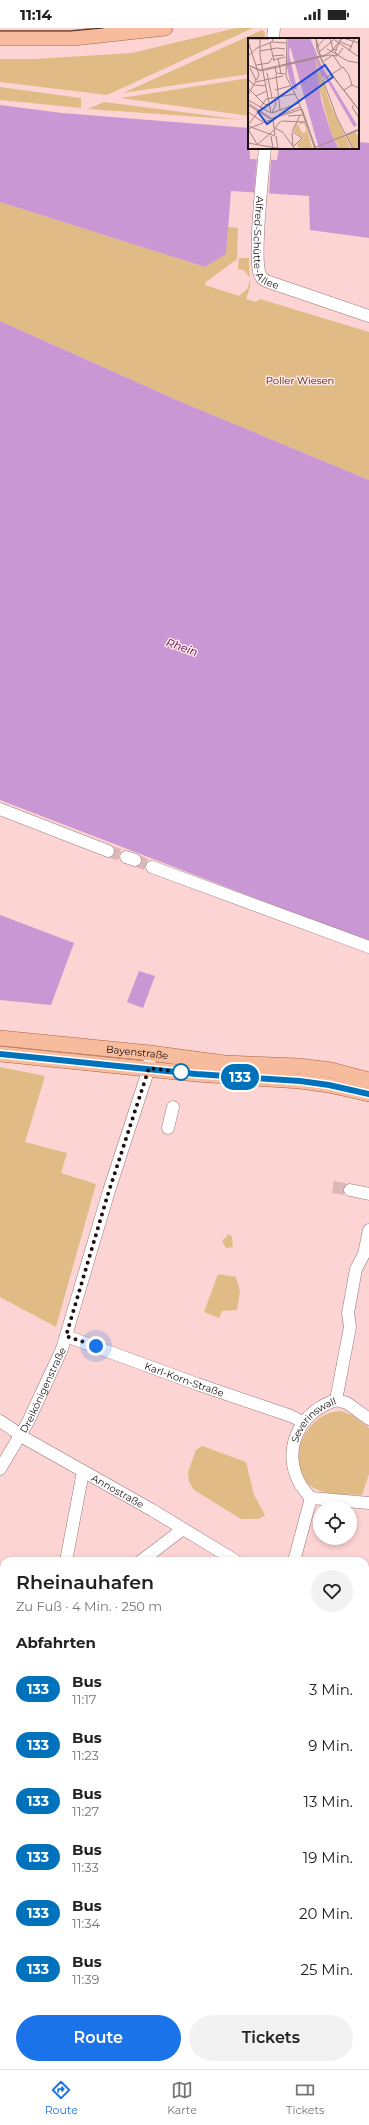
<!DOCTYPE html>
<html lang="de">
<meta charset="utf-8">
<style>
:root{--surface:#fff;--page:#f2f2f2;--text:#222;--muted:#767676;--line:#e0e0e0;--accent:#1a73e8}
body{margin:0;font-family:Montserrat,sans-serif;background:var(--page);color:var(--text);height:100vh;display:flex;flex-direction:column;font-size:15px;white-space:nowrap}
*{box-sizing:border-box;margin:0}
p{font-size:13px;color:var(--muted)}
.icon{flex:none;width:22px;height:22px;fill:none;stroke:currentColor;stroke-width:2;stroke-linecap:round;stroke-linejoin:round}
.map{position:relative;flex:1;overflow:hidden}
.sheet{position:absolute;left:0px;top:1529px;width:369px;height:512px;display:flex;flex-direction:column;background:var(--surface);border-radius:12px 12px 0 0;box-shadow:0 2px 6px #0003}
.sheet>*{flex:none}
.badge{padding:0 8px;border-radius:13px;font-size:14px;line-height:26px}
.fabs{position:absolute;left:313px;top:1473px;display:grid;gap:8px}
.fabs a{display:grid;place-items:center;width:44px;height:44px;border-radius:50%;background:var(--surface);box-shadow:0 2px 6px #0003;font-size:20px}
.you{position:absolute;width:20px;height:20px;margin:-10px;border:3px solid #fff;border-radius:50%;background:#1a73e8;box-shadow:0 0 0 6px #1a73e833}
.map>.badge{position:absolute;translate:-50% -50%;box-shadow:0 0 0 2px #fff}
h2{padding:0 16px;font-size:15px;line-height:36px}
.round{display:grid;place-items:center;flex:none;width:42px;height:42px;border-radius:21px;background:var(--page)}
.headline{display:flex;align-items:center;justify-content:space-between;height:68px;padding:0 16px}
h1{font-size:19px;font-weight:600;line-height:30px}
.primary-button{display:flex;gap:8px;margin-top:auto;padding:8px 16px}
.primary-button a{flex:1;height:46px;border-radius:24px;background:var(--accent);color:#fff;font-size:16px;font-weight:600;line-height:46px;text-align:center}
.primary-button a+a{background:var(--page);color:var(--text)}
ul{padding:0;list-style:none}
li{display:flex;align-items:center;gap:12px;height:56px;padding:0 16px}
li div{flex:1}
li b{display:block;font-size:15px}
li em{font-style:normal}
li .badge{min-width:44px;font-weight:700;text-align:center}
.status{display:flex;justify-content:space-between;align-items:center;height:28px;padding:0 20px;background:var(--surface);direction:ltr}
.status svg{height:11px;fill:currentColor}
.menu{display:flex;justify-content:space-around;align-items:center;height:56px;border-top:1px solid var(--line);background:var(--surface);font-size:11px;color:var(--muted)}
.menu a{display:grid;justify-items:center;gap:2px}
.menu .active{color:var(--accent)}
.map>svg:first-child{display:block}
.green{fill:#e1bb86}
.water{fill:#c997d3}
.pier{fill:#fcd4d3}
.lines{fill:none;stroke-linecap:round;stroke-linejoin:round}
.minor-tunnel{stroke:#dbb7b6;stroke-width:12;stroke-dasharray:12 6;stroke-linecap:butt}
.minor-casing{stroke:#9b7777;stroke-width:13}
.major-casing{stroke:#a76343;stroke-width:16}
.minor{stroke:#fff;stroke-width:12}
.major{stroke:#f7bc9e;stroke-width:15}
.tram{stroke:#392929;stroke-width:1}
.line-casing{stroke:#fff;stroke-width:9}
.line{stroke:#0072bc;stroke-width:6}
.walk{stroke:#1d1010;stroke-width:4;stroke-dasharray:0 7.2}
.stop-dot{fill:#fff;stroke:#0072bc;stroke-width:2}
.labels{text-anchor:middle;stroke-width:3;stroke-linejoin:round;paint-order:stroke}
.street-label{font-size:10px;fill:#1d1010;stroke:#fee5e5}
.park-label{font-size:10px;fill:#3f2c0e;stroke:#fee5e5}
.water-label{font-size:11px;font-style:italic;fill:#460551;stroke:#fee5e5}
.inset-road{fill:none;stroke:#a38685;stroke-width:1}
.view{fill:#1d4ed8;fill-opacity:0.15;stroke:#1d4ed8;stroke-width:2}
.inset-edge{fill:none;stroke:#1d1010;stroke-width:2}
</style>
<div class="status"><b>11:14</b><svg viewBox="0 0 49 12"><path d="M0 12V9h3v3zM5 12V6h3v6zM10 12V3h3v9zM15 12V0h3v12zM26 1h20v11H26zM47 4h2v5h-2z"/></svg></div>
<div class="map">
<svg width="369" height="2041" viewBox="0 0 369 2041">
<rect width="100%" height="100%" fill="#fcd4d3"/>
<!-- green -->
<g class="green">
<polygon points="236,0 253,0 107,67 0,54 0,31 35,31 132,25"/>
<polygon points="262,2 265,4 264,11 249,11 249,46 123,65"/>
<polygon points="249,50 249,88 121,70"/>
<polygon points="0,59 81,70 81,80 0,72"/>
<polygon points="104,74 244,92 88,81"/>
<path d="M0 174 205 239 226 225 228 199 238 200 237 231 206 254 205 257 239 268 248 260 250 250 244 242 238 241 239 230H249C248 249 254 252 246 271L256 274 260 271 369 304V452L179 373 0 293Z"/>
<polygon points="0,1039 45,1048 25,1114 67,1125 61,1145 96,1156 56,1299 0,1269"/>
<polygon points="229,1206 232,1209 233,1219 226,1220 222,1213"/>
<polygon points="218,1246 236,1249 240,1263 237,1282 222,1283 219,1290 204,1284"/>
<path d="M341 1383 352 1387 369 1400V1446L362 1467C347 1466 330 1468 316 1461 279 1443 304 1383 341 1383Z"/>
<polygon points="202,1418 246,1434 254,1467 265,1487 259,1491 241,1491 194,1462 189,1454 188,1444 196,1422"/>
<polygon points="365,1836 369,1838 369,1870 365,1872"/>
<polygon points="4,1995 4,2025 0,2027 0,1996"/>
</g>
<!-- water -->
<g class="water">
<polygon points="0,77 62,85 249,100 250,131 277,132 279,120 358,120 358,114 369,115 369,210 310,202 309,168 231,163 226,226 205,239 0,174"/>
<polygon points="0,293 179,373 369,452 369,914 0,772"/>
<polygon points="0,887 74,915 51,977 0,972"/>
<polygon points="139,943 155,948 143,980 127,974"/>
</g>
<!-- pier -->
<polygon class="pier" points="257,129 271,130 269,167 254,166"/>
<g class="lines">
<!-- minor-tunnel -->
<g class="minor-tunnel">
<polyline points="108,823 126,829"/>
<polyline points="135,832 152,839"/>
<polyline points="333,1159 350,1162"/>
</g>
<defs>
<g id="minor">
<polyline points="273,11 274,0"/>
<path id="s1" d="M265 120C263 143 253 230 260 247 262 251 265 253 269 254L369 288"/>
<polyline points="0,781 108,823"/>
<polyline points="126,829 135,832"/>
<polyline points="152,839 369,919"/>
<polyline points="168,1100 173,1079"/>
<polyline points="350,1162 369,1166"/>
<path id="s2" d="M66 1308 197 1356 291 1388 303 1394"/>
<polyline points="336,1372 350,1299 348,1285 356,1241 364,1226 369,1202"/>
<polyline points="336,1372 347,1375 369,1391"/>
<path id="s3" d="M0 1393 28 1412 152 1482 236 1533"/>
<path id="s4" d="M0 1441 28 1394 62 1321 108 1166 149 1040 150 1025"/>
<path id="s5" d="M311 1470C277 1436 292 1386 336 1372"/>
<polyline points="311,1470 369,1475"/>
<polyline points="66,1533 83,1444"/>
<polyline points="141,1533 183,1501"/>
<polyline points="294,1533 311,1470"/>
<polyline points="0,1544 4,1545"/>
<polyline points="365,1606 369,1607"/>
<polyline points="365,1626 369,1628"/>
<polyline points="0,1650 4,1653"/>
<polyline points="0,1716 4,1712"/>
<polyline points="0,1912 4,1917"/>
<polyline points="0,1930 4,1929"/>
<polyline points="32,2038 48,2038 52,2041"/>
<polyline points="298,2041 300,2037"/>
<polyline points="364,2041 369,2039"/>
</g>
<g id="major">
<polyline points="0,10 73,10 165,0"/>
<path id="s6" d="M0 1010 150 1025 224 1035 299 1038 331 1042 369 1052"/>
<polyline points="0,1026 196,1046 300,1053 329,1057 369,1066"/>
<polyline points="365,1775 369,1765"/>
<polyline points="365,1829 369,1831"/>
<polyline points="365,1878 369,1876"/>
<polyline points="0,1992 4,1991"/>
<polyline points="25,2041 33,2037"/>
</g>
</defs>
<!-- minor casing -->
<use href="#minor" class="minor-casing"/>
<!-- major casing -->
<use href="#major" class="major-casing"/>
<!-- minor -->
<use href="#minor" class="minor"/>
<!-- major -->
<use href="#major" class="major"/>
<!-- tram -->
<g class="tram">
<polyline points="0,3 71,3 103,0"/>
<polyline points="365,1808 369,1797"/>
<polyline points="365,1822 369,1810"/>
<polyline points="0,2031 4,2028"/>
</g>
</g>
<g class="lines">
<defs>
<polyline id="line" points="0,1026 196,1046 300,1053 329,1057 369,1066"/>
</defs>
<!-- line casing -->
<use href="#line" class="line-casing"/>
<!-- line -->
<use href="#line" class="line"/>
<!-- walk -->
<polyline class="walk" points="96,1318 66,1308 108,1166 149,1040 185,1045 181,1044"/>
</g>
<!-- markers -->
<circle class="stop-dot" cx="181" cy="1044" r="8"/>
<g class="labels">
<!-- street labels -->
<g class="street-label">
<text dy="4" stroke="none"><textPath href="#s1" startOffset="99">Alfred-Schütte-Allee</textPath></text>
<text dy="4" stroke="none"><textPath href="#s6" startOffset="138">Bayenstraße</textPath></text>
<text dy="4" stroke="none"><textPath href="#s2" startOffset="126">Karl-Korn-Straße</textPath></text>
<text dy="4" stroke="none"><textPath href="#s4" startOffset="90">Dreikönigenstraße</textPath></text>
<text dy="4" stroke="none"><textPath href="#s5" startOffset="92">Severinswall</textPath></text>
<text dy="4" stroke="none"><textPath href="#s3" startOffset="137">Annostraße</textPath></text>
</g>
<!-- park labels -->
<g class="park-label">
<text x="300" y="356">Poller Wiesen</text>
</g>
<!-- water labels -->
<g class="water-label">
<text transform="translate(182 619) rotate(19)" y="4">Rhein</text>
</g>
</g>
<!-- overview -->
<g transform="translate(248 10)">
<rect width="111" height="111" fill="#fcd4d3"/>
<path d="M67 18 82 66 103 111H92L83 95 70 45ZM49 84 54 95 58 94V90L56 85 52 87 51 84H57L64 110 51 111 49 106 55 100 46 93ZM107 94 111 99V109L105 111 98 97Z" fill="#e1bb86"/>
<path d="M40 0H62L74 29 109 87 106 89 77 39 74 40 67 18 73 62 83 95 91 111H71L42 8 41 16 49 51H46L42 43 39 29Z" fill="#c997d3"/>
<path class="inset-road" d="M39 0 38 38 50 62 67 111M68 0 74 24 111 72M68 0 69 12 77 28 111 72M82 0 85 12M95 0 111 5M0 1H21M87 2 111 19M0 3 11 37 0 57M24 4 39 5M93 4 104 9M22 5 26 23M69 9 77 0M79 11 100 23 111 25M89 11 87 14 90 17 95 10M12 13 29 10 37 11M101 13 107 0M71 14 88 0M83 14 94 0M0 18 9 10 24 4 25 0M24 18 36 17M30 20 33 36M25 22 37 19M76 23 85 17 93 29M0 27 13 33 81 17 89 18M8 27 21 25 24 20M2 28 12 32 77 17 88 11 94 0M27 28 28 35 37 36M95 29 101 37 104 47M2 30 8 42M19 35 24 60M28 36 32 72M84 36 75 42 89 80 105 111M84 36 95 29M0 41 6 47 18 48M8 44 35 38M0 50 16 66 21 67M27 52 42 48M96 52 104 47 111 50M8 58 19 53M26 61 28 66 24 75 51 65M0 62 23 75 12 18V1M0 65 24 81M0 67 23 81 54 71 68 111M106 67 104 69 111 80M12 70 18 61 47 56M0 74 15 84M40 78 55 77M25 80 52 69M25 82 27 97M33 83 27 90 36 95M34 83 57 84M0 87 10 74M0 88 27 98M0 91 22 82M0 91 9 106M44 94 52 77M45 94 54 100 46 108M44 95 45 109M36 96 47 111M97 97 111 91M23 98 25 110M28 98 30 111M0 105 34 111M10 106 26 92M63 111 111 92"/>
<path class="view" d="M77 27 85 39 19 86 10 74Z"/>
<rect width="111" height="111" class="inset-edge"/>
</g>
</svg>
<div class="fabs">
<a><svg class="icon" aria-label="locate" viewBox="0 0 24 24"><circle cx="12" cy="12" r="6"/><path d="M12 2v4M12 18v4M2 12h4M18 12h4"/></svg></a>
</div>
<div class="you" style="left:96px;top:1318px"></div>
<b class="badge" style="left:240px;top:1049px;background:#0072bc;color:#fff">133</b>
<section class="sheet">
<div class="headline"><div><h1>Rheinauhafen</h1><p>Zu Fuß · 4 Min. · 250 m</p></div><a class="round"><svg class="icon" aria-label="heart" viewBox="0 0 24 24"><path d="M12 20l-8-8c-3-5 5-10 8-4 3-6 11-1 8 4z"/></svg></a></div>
<h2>Abfahrten</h2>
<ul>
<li><span class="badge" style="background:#0072bc;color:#fff">133</span><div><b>Bus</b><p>11:17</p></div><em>3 Min.</em></li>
<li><span class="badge" style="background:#0072bc;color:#fff">133</span><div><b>Bus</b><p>11:23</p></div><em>9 Min.</em></li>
<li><span class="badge" style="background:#0072bc;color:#fff">133</span><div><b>Bus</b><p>11:27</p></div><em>13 Min.</em></li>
<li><span class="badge" style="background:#0072bc;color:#fff">133</span><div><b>Bus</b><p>11:33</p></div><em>19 Min.</em></li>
<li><span class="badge" style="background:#0072bc;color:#fff">133</span><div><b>Bus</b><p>11:34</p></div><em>20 Min.</em></li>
<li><span class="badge" style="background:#0072bc;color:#fff">133</span><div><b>Bus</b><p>11:39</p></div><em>25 Min.</em></li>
</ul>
<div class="primary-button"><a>Route</a><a>Tickets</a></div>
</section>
</div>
<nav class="menu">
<a class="active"><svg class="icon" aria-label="directions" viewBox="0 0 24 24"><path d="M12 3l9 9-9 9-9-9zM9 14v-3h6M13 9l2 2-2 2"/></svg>Route</a>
<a><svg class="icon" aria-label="map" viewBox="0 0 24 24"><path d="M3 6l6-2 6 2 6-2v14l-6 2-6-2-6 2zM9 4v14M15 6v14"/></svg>Karte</a>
<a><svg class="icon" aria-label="tickets" viewBox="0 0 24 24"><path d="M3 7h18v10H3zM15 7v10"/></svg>Tickets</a>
</nav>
